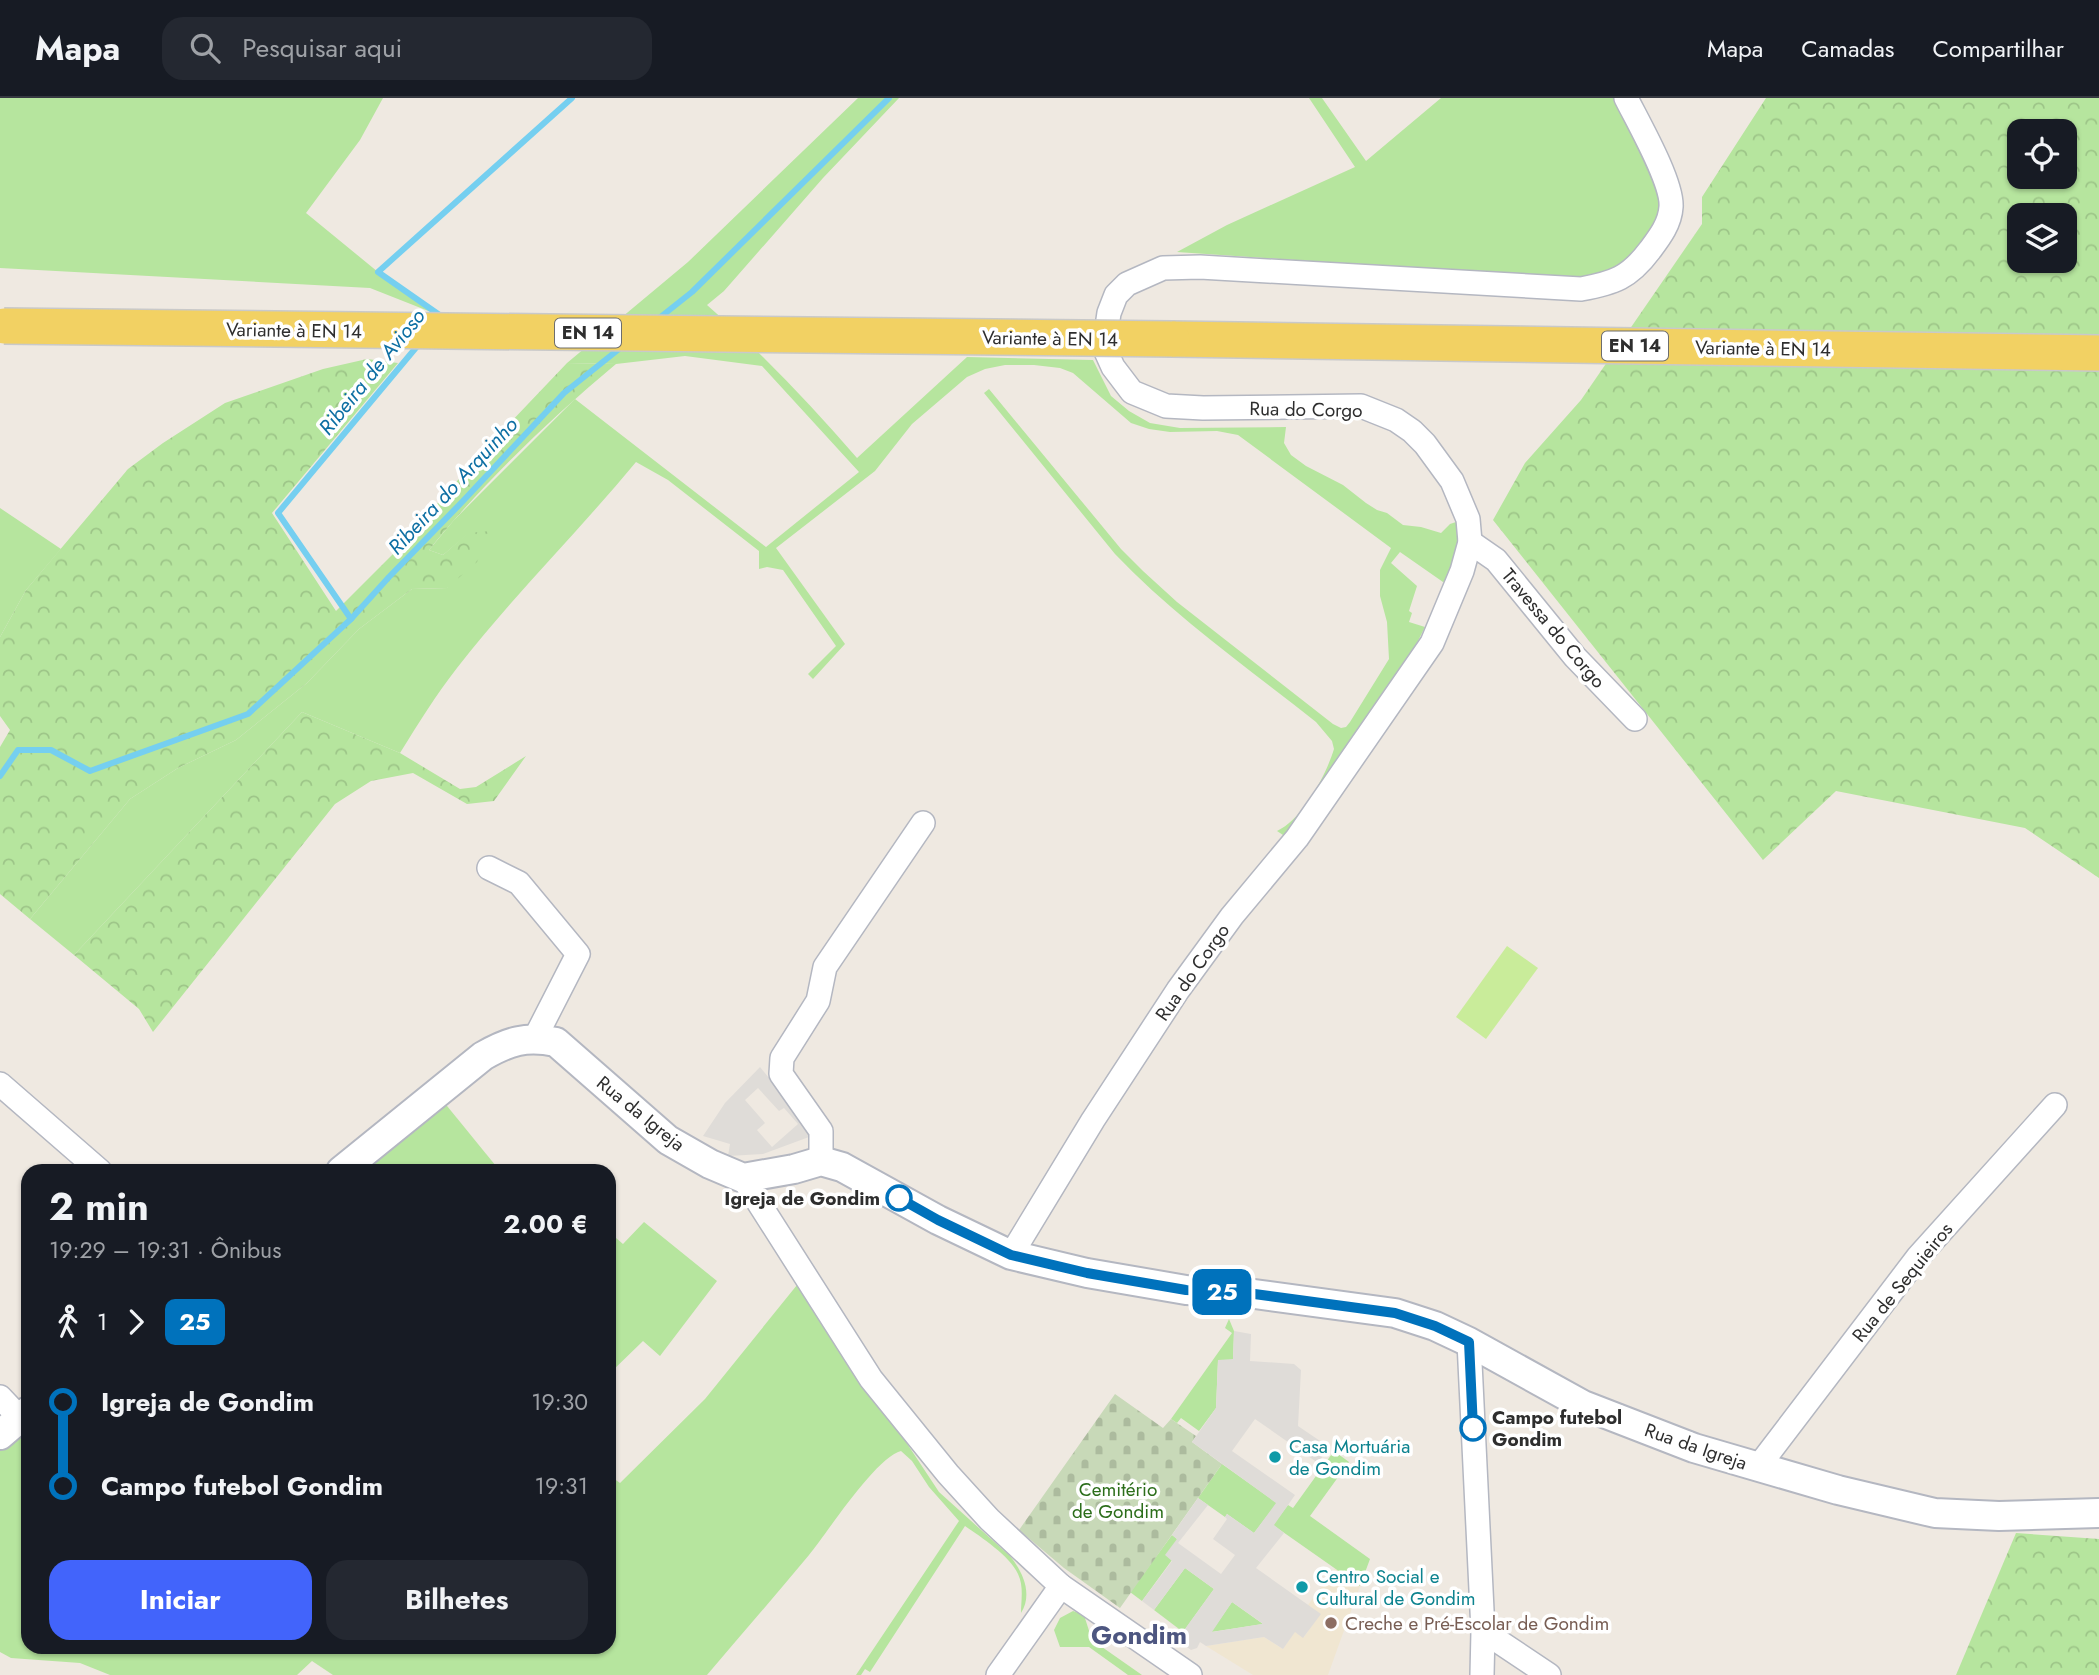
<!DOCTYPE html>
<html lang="pt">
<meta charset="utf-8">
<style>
:root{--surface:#171b24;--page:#242831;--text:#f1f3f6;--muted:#9ea1a6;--line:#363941;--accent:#4264fb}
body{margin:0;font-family:Jost,sans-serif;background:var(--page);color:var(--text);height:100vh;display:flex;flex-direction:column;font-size:26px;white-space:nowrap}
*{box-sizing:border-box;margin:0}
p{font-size:23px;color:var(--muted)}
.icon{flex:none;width:38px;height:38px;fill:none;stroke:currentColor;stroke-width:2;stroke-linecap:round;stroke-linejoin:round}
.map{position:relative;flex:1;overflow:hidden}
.panel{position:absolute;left:21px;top:1066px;width:595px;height:490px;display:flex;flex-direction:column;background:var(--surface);border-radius:21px;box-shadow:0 2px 5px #0004}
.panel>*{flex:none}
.badge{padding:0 14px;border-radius:10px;font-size:24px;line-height:46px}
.fabs{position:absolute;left:2007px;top:21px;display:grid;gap:14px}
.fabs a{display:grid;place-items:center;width:70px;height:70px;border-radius:14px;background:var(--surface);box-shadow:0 2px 5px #0004;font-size:35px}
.map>.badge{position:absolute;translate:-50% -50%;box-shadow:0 0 0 4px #fff}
.legs{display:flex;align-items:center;gap:10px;height:77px;padding:0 28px;font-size:23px}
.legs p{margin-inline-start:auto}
.headline{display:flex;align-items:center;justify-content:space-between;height:119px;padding:0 28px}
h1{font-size:38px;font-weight:700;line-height:52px}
.primary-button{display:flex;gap:14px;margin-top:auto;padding:14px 28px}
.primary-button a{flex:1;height:80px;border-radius:21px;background:var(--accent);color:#fff;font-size:28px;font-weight:700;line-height:80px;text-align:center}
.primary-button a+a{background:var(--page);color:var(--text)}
ul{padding:0 28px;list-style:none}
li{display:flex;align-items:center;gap:24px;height:84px;font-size:26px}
li i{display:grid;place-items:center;width:10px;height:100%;margin:0 9px;background:currentColor}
li i::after{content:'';width:18px;height:18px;margin:-9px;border:5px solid;border-radius:50%;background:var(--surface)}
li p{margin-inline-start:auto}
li:first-child i{background:linear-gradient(#0000 50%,currentColor 0)}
li:last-child i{background:linear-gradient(currentColor 50%,#0000 0)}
header{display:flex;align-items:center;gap:42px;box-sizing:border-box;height:98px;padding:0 35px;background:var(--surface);border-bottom:2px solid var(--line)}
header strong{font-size:33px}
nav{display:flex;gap:38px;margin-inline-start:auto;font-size:24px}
.search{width:490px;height:63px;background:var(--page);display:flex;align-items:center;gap:18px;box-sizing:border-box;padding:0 24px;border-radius:21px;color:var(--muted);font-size:26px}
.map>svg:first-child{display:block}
.education{fill:#f0e6d1}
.grass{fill:#b6e59e}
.forest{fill:url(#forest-crowns);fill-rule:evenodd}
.cemetery{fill:url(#cemetery-stones)}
.pitch{fill:#c9ec9a}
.plaza{fill:#dfdcd8;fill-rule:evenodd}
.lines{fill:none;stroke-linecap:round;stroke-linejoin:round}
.stream{stroke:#75cff0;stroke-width:6}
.minor-casing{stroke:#b4b7c1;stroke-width:26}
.tertiary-casing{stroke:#b4b7c1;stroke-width:32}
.primary-casing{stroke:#c9c9c9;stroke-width:38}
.minor{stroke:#fff;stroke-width:23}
.tertiary{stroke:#fff;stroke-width:28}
.primary{stroke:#f2d163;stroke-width:35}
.primary-bridge-casing{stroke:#c9c9c9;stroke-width:38;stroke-linecap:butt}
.primary-bridge{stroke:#f2d163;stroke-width:35}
.line-1-casing{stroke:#fff;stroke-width:16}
.line-1{stroke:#0072bc;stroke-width:10}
.stop-1-dot{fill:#fff;stroke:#0072bc;stroke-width:3.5}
.culture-dot{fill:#0f9aa8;stroke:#fff;stroke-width:2.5}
.education-dot{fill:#8d6e63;stroke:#fff;stroke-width:2.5}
.labels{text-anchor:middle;stroke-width:7;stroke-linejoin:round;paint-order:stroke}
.shield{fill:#fff;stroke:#6d6d6d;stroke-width:2}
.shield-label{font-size:18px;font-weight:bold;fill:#2e2e2e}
.street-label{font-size:19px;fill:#2e2e2e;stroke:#fff}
.stop-label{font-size:19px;font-weight:bold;fill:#2e2e2e;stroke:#fff;text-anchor:end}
.culture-label{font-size:19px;fill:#0d838f;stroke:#fff;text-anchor:start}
.park-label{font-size:19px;fill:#2c6e1b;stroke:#fff}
.education-label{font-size:19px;fill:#785e54;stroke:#fff;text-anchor:start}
.water-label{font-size:21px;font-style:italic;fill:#0d6fa3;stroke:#fff}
.district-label{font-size:26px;font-weight:bold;fill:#4d5680;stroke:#fff}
</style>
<header>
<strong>Mapa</strong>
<div class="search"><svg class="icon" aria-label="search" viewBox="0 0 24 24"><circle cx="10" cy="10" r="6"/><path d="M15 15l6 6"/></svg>Pesquisar aqui</div>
<nav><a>Mapa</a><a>Camadas</a><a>Compartilhar</a></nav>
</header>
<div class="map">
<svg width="2099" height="1577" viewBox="0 0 2099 1577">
<defs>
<pattern id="forest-crowns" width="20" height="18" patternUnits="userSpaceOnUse" patternTransform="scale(1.75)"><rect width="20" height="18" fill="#b6e59e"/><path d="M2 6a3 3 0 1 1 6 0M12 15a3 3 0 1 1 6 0" fill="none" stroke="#9dc588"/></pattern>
<pattern id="cemetery-stones" width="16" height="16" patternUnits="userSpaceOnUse" patternTransform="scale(1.75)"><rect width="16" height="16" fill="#c8d9b8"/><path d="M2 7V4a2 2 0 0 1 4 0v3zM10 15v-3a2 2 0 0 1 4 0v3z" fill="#acbb9e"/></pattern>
</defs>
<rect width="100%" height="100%" fill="#efe9e1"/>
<!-- education -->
<polygon class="education" points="1335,1470 1360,1488 1328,1577 1253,1577 1206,1548 1264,1539 1283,1551 1295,1533 1304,1539 1320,1516 1308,1507"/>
<!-- grass -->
<g class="grass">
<polygon points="0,0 383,0 360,42 306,115 378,174 441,218 370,190 0,170"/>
<path d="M858 0H899L823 80 724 193 707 207C761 254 810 306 857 360L967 259 1093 262 1111 298 1129 313 1150 325 1180 330 1286 329 1284 345 1291 357 1306 368 1343 387 1366 405 1377 412 1387 415 1403 427 1421 429 1441 435 1450 426 1456 424 1458 452 1446 483 1443 484 1400 454 1391 465 1417 488 1409 513 1412 515 1409 524 1425 529 1407 565 1352 640V646L1284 741 1283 737 1277 733C1303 721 1326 677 1334 651L1332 643 1316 624C1248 570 1175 519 1115 456L984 295 989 291 1121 451 1143 473 1177 504 1333 626 1341 630 1346 629 1350 624 1389 561 1387 524 1380 498V472L1391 450 1238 337 1217 333 1170 334 1149 331 1131 325 1073 275 1060 270 1034 267H1005L985 271 967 279 912 326 875 373 776 450 845 546 813 581 808 576 836 548 783 472 767 469 759 471V453L668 382 636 364C578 434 513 498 457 570 436 597 418 626 400 655L302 614 74 857 30 821 130 701 178 670 236 642 307 585 359 531 412 491 447 490 468 436 443 457 429 452 454 422 575 301 766 449 859 374 762 268 685 258 616 266 567 265 688 164Z"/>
<polygon points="1309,0 1322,0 1366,63 1441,0 1620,0 1660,83 1662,122 1635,161 1595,180 1571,181 1177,154 1227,127 1355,69"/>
<polygon points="0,410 61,451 26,492 0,539"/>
<polygon points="443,1003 500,1073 357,1073"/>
<polygon points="644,1124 717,1183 660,1258 643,1243 609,1276 609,1134 623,1146"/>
<path d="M797 1187 807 1194 939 1394 1010 1458C1023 1474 1033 1496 1021 1515 1021 1503 1024 1488 1018 1476 1010 1458 981 1439 965 1428L870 1574 865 1571 861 1577H856L959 1423 929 1389 912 1363 901 1353C876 1359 827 1435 809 1457 775 1498 741 1537 707 1577H333L312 1563 297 1577H110L80 1565 11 1560 0 1554V1353L28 1329V1549H609V1377L620 1385 705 1301Z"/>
<polygon points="1229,1221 1234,1233 1233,1262 1218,1262 1216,1310 1199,1333 1181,1320 1177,1325 1171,1321 1232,1235 1225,1230"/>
<polygon points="1334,1353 1349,1364 1310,1418 1370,1461 1360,1488 1273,1427 1288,1407 1293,1410"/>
<polygon points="1222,1366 1277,1405 1254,1435 1227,1416 1225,1419 1198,1400"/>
<polygon points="1172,1437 1177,1441 1172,1462 1142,1503 1130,1494"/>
<polygon points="1185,1470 1214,1491 1183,1534 1154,1512"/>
<polygon points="1232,1504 1263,1526 1211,1534"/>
<polygon points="1073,1513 1084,1517 1092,1542 1142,1577 1128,1577 1089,1549 1060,1549 1054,1532 1060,1520"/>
</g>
<!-- forest -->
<g class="forest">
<path d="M1766 0H2099V780L2025 730 1836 693 1763 762 1493 422 1525 365 1581 302 1702 126V99ZM2020 33H2065V79H2020ZM2020 117H2065V163H2020Z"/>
<path d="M367 261 398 265 272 415 336 513 392 457 487 349 567 265 616 266C549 322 484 384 429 452L443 457 468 435 491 433 477 464 447 490 412 491 359 531 307 585 236 642 178 670 130 701 30 821 0 796V649L10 632 0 618V539L26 492 128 371 163 345 225 305 323 271Z"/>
<polygon points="302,614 400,655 460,691 476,689 526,658 494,703 467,706 413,675 371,683 335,706 153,934 139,911 74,857"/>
<polygon points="2016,1435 2099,1441 2099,1577 1956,1577"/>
</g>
<!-- cemetery -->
<polygon class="cemetery" points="1115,1296 1163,1330 1171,1321 1196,1338 1192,1344 1222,1366 1120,1510 1064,1470 1019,1432"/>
<!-- pitch -->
<polygon class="pitch" points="1507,848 1538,870 1486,941 1456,919"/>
<!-- plaza -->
<g class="plaza">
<path d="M760 969 769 980 771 979 808 1031 809 1039 763 1056 728 1058 730 1046 703 1038 725 1005ZM758 990 779 1013 784 1010 798 1026 772 1049 757 1032 765 1025 745 1002Z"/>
<path d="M1234 1233 1251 1236 1250 1263 1294 1266 1301 1272 1298 1328 1329 1349 1318 1365 1255 1321 1232 1353 1295 1397 1274 1427 1284 1435 1256 1470 1321 1516 1303 1540 1295 1534 1283 1551 1264 1539 1206 1548 1200 1544 1197 1550 1191 1552 1177 1542 1214 1491 1185 1470 1154 1512 1142 1503 1172 1463 1165 1457 1177 1441 1172 1437 1198 1400 1208 1407 1178 1445 1221 1476 1235 1457 1213 1441 1227 1421 1225 1419 1227 1416 1254 1435 1276 1405 1192 1344 1216 1310 1218 1262 1233 1261ZM1232 1504 1262 1525V1526L1212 1534Z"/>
</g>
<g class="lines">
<!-- stream -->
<g class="stream">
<polyline points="441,218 378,174 572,0"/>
<polyline points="658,221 692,194 889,0"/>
<polyline points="351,521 278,415 419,246"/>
<polyline points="0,678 18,652 51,652 90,673 248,616 351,521 389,479 463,403 564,295 624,247"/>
</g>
<defs>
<g id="minor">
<polyline points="1470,444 1496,462 1575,559 1635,621"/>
<polyline points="489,770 519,785 578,856 535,940"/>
<polyline points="0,986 100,1073"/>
<polyline points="821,1063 821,1033 781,976 782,960 818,903 825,869 923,725"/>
<polyline points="743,1080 871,1281 948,1376 989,1421 1061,1488 1190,1577"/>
<path d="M1011 1157 1093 1022 1178 892 1232 818 1297 740 1432 545 1462 473 1470 444 1468 421 1452 383 1425 346 1412 333 1396 322 1361 308 1203 310 1166 308 1132 294 1113 269 1104 249 1109 215 1116 197 1127 186 1163 170 1200 169 1581 191C1614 185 1629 180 1650 152 1659 140 1670 126 1671 109 1673 85 1638 24 1626 0"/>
<polyline points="1469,1244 1483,1533 1482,1577"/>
<polyline points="0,1299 19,1319"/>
<polyline points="1758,1369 1918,1159 2055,1007"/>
<polyline points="1483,1533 1549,1577"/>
<polyline points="998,1577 1061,1488"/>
</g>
<g id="tertiary">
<path d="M341 1073 483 958C509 943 526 938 556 944L668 1042 710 1066 743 1080 794 1071 821 1063 842 1069 938 1122 1011 1157 1087 1175 1186 1192 1247 1195 1395 1215 1435 1228 1469 1244 1583 1307 1694 1350 1838 1392 1935 1415 1999 1418 2099 1415"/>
<polyline points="0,1337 28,1313"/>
</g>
<polyline id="primary" points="1172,241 2099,255"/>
</defs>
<!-- minor casing -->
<use href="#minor" class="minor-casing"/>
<!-- tertiary casing -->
<use href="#tertiary" class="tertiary-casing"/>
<!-- primary casing -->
<use href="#primary" class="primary-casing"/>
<!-- minor -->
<use href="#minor" class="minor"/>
<!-- tertiary -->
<use href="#tertiary" class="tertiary"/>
<!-- primary -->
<use href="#primary" class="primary"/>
<defs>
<polyline id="primary-bridge" points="4,228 1172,241"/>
</defs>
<!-- primary-bridge casing -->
<use href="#primary-bridge" class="primary-bridge-casing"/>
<!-- primary-bridge -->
<use href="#primary-bridge" class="primary-bridge"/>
</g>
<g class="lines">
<defs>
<polyline id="line-1" points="899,1100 938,1122 1011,1157 1087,1175 1186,1192 1247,1195 1395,1215 1435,1228 1469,1244 1473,1330"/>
</defs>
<!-- line-1 casing -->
<use href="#line-1" class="line-1-casing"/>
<!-- line-1 -->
<use href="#line-1" class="line-1"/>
</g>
<!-- markers -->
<g class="stop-1-dot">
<circle cx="899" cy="1100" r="12"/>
<circle cx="1473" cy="1330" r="12"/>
</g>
<g class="culture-dot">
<circle cx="1275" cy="1359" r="7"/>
<circle cx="1302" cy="1489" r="7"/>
</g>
<circle class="education-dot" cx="1331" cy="1525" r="7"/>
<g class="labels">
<!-- shield labels -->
<g class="shield">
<rect x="555" y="220.5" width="66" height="29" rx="5"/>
<rect x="1602" y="233.5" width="66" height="29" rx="5"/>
</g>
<g class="shield-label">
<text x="588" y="241">EN 14</text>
<text x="1635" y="254">EN 14</text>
</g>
<!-- street labels -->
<g class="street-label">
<text transform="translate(294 232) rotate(1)" y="7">Variante à EN 14</text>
<text transform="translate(1050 240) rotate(1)" y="7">Variante à EN 14</text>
<text transform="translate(1763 250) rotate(1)" y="7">Variante à EN 14</text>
<text transform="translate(1306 311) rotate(1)" y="7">Rua do Corgo</text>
<text transform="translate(1554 530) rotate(50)" y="7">Travessa do Corgo</text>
<text transform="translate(1192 874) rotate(-55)" y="7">Rua do Corgo</text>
<text transform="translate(641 1015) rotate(39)" y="7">Rua da Igreja</text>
<text transform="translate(1902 1184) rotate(-51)" y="7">Rua de Sequieiros</text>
<text transform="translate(1696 1348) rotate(19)" y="7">Rua da Igreja</text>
</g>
<!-- stop labels -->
<g class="stop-label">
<text x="880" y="1107">Igreja de Gondim</text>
<text x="1492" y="1326" text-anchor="start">Campo futebol<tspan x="1492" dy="22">Gondim</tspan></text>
</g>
<!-- culture labels -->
<g class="culture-label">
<text x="1289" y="1355">Casa Mortuária<tspan x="1289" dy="22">de Gondim</tspan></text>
<text x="1316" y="1485">Centro Social e<tspan x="1316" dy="22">Cultural de Gondim</tspan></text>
</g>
<!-- park labels -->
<g class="park-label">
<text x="1118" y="1398">Cemitério<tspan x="1118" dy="22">de Gondim</tspan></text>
</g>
<!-- education labels -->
<g class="education-label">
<text x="1345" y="1532">Creche e Pré-Escolar de Gondim</text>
</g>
<!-- water labels -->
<g class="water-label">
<text transform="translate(372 274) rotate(-51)" y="7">Ribeira de Avioso</text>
<text transform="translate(453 388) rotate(-47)" y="7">Ribeira do Arquinho</text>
</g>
<!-- district labels -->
<g class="district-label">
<text x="1139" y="1546">Gondim</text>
</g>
</g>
</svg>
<div class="fabs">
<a><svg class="icon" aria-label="locate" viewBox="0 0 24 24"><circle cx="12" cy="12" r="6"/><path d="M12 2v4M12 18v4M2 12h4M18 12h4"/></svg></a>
<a><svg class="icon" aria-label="layers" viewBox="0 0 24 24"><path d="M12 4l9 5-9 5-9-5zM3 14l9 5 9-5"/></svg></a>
</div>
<b class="badge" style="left:1222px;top:1194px;background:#0072bc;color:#fff">25</b>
<section class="panel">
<div class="headline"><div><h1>2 min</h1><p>19:29 – 19:31 · Ônibus</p></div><b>2.00 €</b></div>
<div class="legs"><svg class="icon" aria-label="walk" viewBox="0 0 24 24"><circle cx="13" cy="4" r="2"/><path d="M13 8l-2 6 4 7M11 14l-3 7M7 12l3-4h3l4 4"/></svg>1<svg class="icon" aria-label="forward" viewBox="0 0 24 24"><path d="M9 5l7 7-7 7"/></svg><b class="badge" style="background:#0072bc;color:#fff">25</b></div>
<ul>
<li><i style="color:#0072bc"></i><b>Igreja de Gondim</b><p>19:30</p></li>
<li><i style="color:#0072bc"></i><b>Campo futebol Gondim</b><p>19:31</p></li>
</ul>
<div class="primary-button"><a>Iniciar</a><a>Bilhetes</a></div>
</section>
</div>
